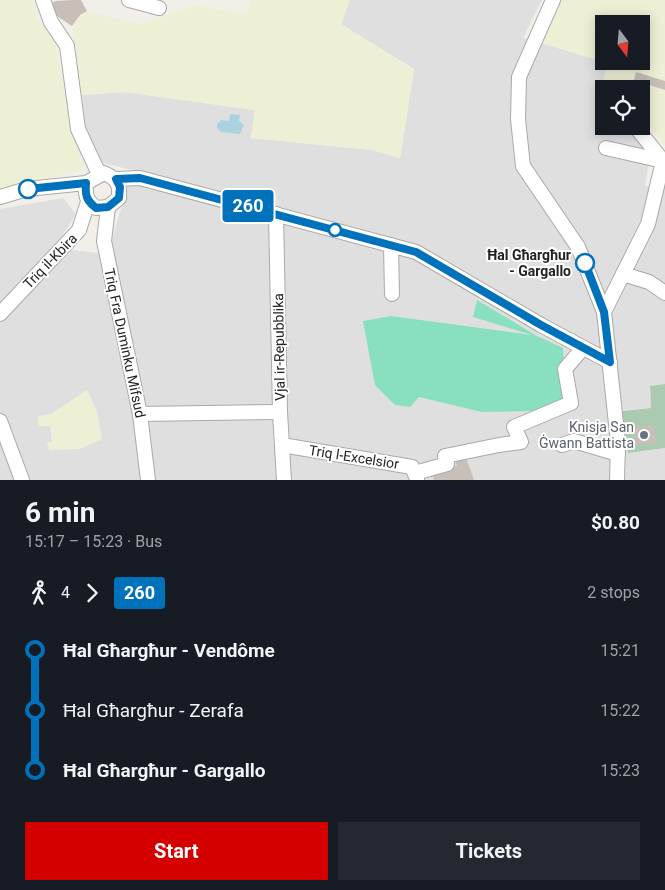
<!DOCTYPE html>
<meta charset="utf-8">
<style>
:root{--surface:#171b24;--page:#242831;--text:#f1f3f6;--muted:#9ea1a6;--accent:#d40000}
body{margin:0;font-family:Roboto,sans-serif;background:var(--page);color:var(--text);height:100vh;display:flex;flex-direction:column;font-size:19px;white-space:nowrap}
*{box-sizing:border-box;margin:0}
p{font-size:16px;color:var(--muted)}
.icon{flex:none;width:28px;height:28px;fill:none;stroke:currentColor;stroke-width:2;stroke-linecap:round;stroke-linejoin:round}
.map{position:relative;height:480px;overflow:hidden}
.details{display:flex;flex-direction:column;background:var(--surface);flex:1}
.details>*{flex:none}
.badge{padding:0 10px;border-radius:4px;font-size:18px;line-height:32px}
.needle{width:32px;rotate:164deg}
.buttons{position:absolute;left:595px;top:15px;display:grid;gap:10px}
.buttons a{display:grid;place-items:center;width:55px;height:55px;border-radius:0px;background:var(--surface);box-shadow:0 2px 12px #0003;font-size:25px}
.map>.badge{position:absolute;translate:-50% -50%;box-shadow:0 0 0 2px #fff}
.legs{display:flex;align-items:center;gap:8px;height:55px;padding:0 25px;font-size:16px}
.legs p{margin-inline-start:auto}
.headline{display:flex;align-items:center;justify-content:space-between;height:85px;padding:0 25px}
h1{font-size:28px;font-weight:700;line-height:38px}
.action{display:flex;gap:10px;margin-top:auto;padding:10px 25px}
.action a{flex:1;height:58px;border-radius:0px;background:var(--accent);color:#fff;font-size:20px;font-weight:700;line-height:58px;text-align:center}
.action a+a{background:var(--page);color:var(--text)}
ul{padding:0 25px;list-style:none}
li{display:flex;align-items:center;gap:18px;height:60px;font-size:19px}
li i{display:grid;place-items:center;width:8px;height:100%;margin:0 6px;background:currentColor}
li i::after{content:'';width:12px;height:12px;margin:-6px;border:4px solid;border-radius:50%;background:var(--surface)}
li p{margin-inline-start:auto}
li:first-child i{background:linear-gradient(#0000 50%,currentColor 0)}
li:last-child i{background:linear-gradient(currentColor 50%,#0000 0)}
.map>svg:first-child{display:block}
.residential{fill:#e0dfdf;fill-rule:evenodd}
.farmland{fill:#eef0d5;fill-rule:evenodd}
.cemetery{fill:#aacbaf}
.pitch{fill:#88e0be}
.water{fill:#aad3df}
.building{fill:#c7bfb8}
.lines{fill:none;stroke-linecap:round;stroke-linejoin:round}
.minor-casing{stroke:#a9a9a9;stroke-width:16}
.minor{stroke:#fff;stroke-width:14}
.line-1-casing{stroke:#fff;stroke-width:11}
.line-1{stroke:#0072bc;stroke-width:8}
.stop-1-dot{fill:#fff;stroke:#0072bc;stroke-width:2.5}
.worship-dot{fill:#6b7280;stroke:#fff;stroke-width:2}
.labels{text-anchor:middle;stroke-width:4;stroke-linejoin:round;paint-order:stroke}
.stop-label{font-size:14px;font-weight:bold;fill:#222;stroke:#fff;text-anchor:end}
.street-label{font-size:14px;fill:#222;stroke:#fff}
.worship-label{font-size:14px;fill:#5b616d;stroke:#fff;text-anchor:end}
</style>
<div class="map">
<svg width="665" height="480" viewBox="0 0 665 480">
<rect width="100%" height="100%" fill="#f2efe9"/>
<!-- residential -->
<path class="residential" d="M350 0H542L523 38 608 63 601 87 606 89H604V126H627L650 156 645 186H665V384L650 386 651 408 622 410 628 453 665 448V480H0V209L63 198 76 214 54 248 108 254 132 170 103 163 85 125 82 95 125 92 255 110 251 138 372 150 400 158 414 69 340 24ZM391 316 481 412 419 397 363 321Z"/>
<!-- farmland -->
<g class="farmland">
<polygon points="0,0 33,0 36,17 55,42 74,136 84,165 79,171 0,188"/>
<polygon points="251,0 350,0 341,24 414,69 400,158 372,150 251,138 255,110 125,92 82,95 72,26 80,15 87,11 139,24 194,5 246,14"/>
<path d="M562 0H665V144L641 115V89L601 87 608 63 543 43ZM604 24H641V61H604Z"/>
<polygon points="87,390 97,411 102,439 80,449 49,450 47,442 52,442 50,426 39,426 38,416 51,414"/>
</g>
<!-- cemetery -->
<polygon class="cemetery" points="665,384 665,448 628,453 622,411 651,408 650,386"/>
<!-- pitch -->
<polygon class="pitch" points="477,300 537,336 563,348 567,403 538,411 481,412 419,397 410,407 395,405 375,385 363,321 391,316 532,335 473,317"/>
<!-- water -->
<polygon class="water" points="230,114 240,115 239,121 244,125 240,134 221,132 217,128 217,124 221,120 229,121"/>
<!-- building -->
<g class="building">
<polygon points="74,0 81,0 87,11 80,15 72,26 57,16 49,5 55,1"/>
<polygon points="636,72 665,81 665,90 634,80"/>
<polygon points="654,425 656,443 635,445 633,427"/>
<polygon points="465,455 474,480 434,480 432,473 457,466 454,457"/>
</g>
<g class="lines">
<defs>
<g id="minor">
<polyline points="43,0 51,22 67,46 78,129 99,174"/>
<polyline points="129,0 159,8"/>
<polyline points="553,0 519,77 518,119 523,166 578,247 604,312 618,442 617,480"/>
<polyline points="635,126 663,161"/>
<polyline points="606,148 663,161"/>
<polyline points="116,179 140,178 416,252 541,325 610,362"/>
<path d="M0 197 27 189 86 183 104 173C117 179 120 183 119 198L108 207 96 208C86 200 85 195 86 183"/>
<polyline points="108,207 104,241 140,414 148,480"/>
<polyline points="276,214 280,412 284,480"/>
<polyline points="391,245 392,294"/>
<polyline points="623,274 649,282 665,293"/>
<polyline points="604,312 648,224 663,161"/>
<polyline points="0,314 79,230 88,202"/>
<polyline points="140,414 280,412"/>
<polyline points="0,421 22,480"/>
<polyline points="282,445 412,467 417,479"/>
<polyline points="562,445 574,441 618,454"/>
<polyline points="415,473 447,464 445,456 499,445 521,442 514,427 571,403 565,369 583,348"/>
</g>
</defs>
<!-- minor casing -->
<use href="#minor" class="minor-casing"/>
<!-- minor -->
<use href="#minor" class="minor"/>
</g>
<g class="lines">
<defs>
<path id="line-1" d="M28 189 86 183C85 195 86 200 96 208L108 207 119 198 120 187 116 179 140 178 416 252 541 325 610 362 604 312 585 263"/>
</defs>
<!-- line-1 casing -->
<use href="#line-1" class="line-1-casing"/>
<!-- line-1 -->
<use href="#line-1" class="line-1"/>
</g>
<!-- markers -->
<g class="stop-1-dot">
<circle cx="28" cy="189" r="9"/>
<circle cx="335" cy="230" r="6"/>
<circle cx="585" cy="263" r="9"/>
</g>
<circle class="worship-dot" cx="644" cy="435" r="5"/>
<g class="labels">
<!-- stop labels -->
<g class="stop-label">
<text x="571" y="260">Ħal Għargħur<tspan x="571" dy="16">- Gargallo</tspan></text>
</g>
<!-- street labels -->
<g class="street-label">
<text transform="translate(50 261) rotate(-46)" y="5">Triq il-Kbira</text>
<text transform="translate(125 343) rotate(78)" y="5">Triq Fra Duminku Mifsud</text>
<text transform="translate(279 347) rotate(-91)" y="5">Vjal ir-Repubblika</text>
<text transform="translate(354 457) rotate(9)" y="5">Triq l-Excelsior</text>
</g>
<!-- worship labels -->
<g class="worship-label">
<text x="634" y="432">Knisja San<tspan x="634" dy="16">Ġwann Battista</tspan></text>
</g>
</g>
</svg>
<div class="buttons">
<a><svg class="needle" viewBox="-14 -14 28 28"><path d="M0-13l5 13h-10z" fill="#e53935"/><path d="M0 13l5-13h-10z" fill="#9ea1a6"/></svg></a>
<a><svg class="icon" aria-label="locate" viewBox="0 0 24 24"><circle cx="12" cy="12" r="6"/><path d="M12 2v4M12 18v4M2 12h4M18 12h4"/></svg></a>
</div>
<b class="badge" style="left:248px;top:206px;background:#0072bc;color:#fff">260</b>
</div>
<section class="details">
<div class="headline"><div><h1>6 min</h1><p>15:17 – 15:23 · Bus</p></div><b>$0.80</b></div>
<div class="legs"><svg class="icon" aria-label="walk" viewBox="0 0 24 24"><circle cx="13" cy="4" r="2"/><path d="M13 8l-2 6 4 7M11 14l-3 7M7 12l3-4h3l4 4"/></svg>4<svg class="icon" aria-label="forward" viewBox="0 0 24 24"><path d="M9 5l7 7-7 7"/></svg><b class="badge" style="background:#0072bc;color:#fff">260</b><p>2 stops</p></div>
<ul>
<li><i style="color:#0072bc"></i><b>Ħal Għargħur - Vendôme</b><p>15:21</p></li>
<li><i style="color:#0072bc"></i><span>Ħal Għargħur - Zerafa</span><p>15:22</p></li>
<li><i style="color:#0072bc"></i><b>Ħal Għargħur - Gargallo</b><p>15:23</p></li>
</ul>
<div class="action"><a>Start</a><a>Tickets</a></div>
</section>
